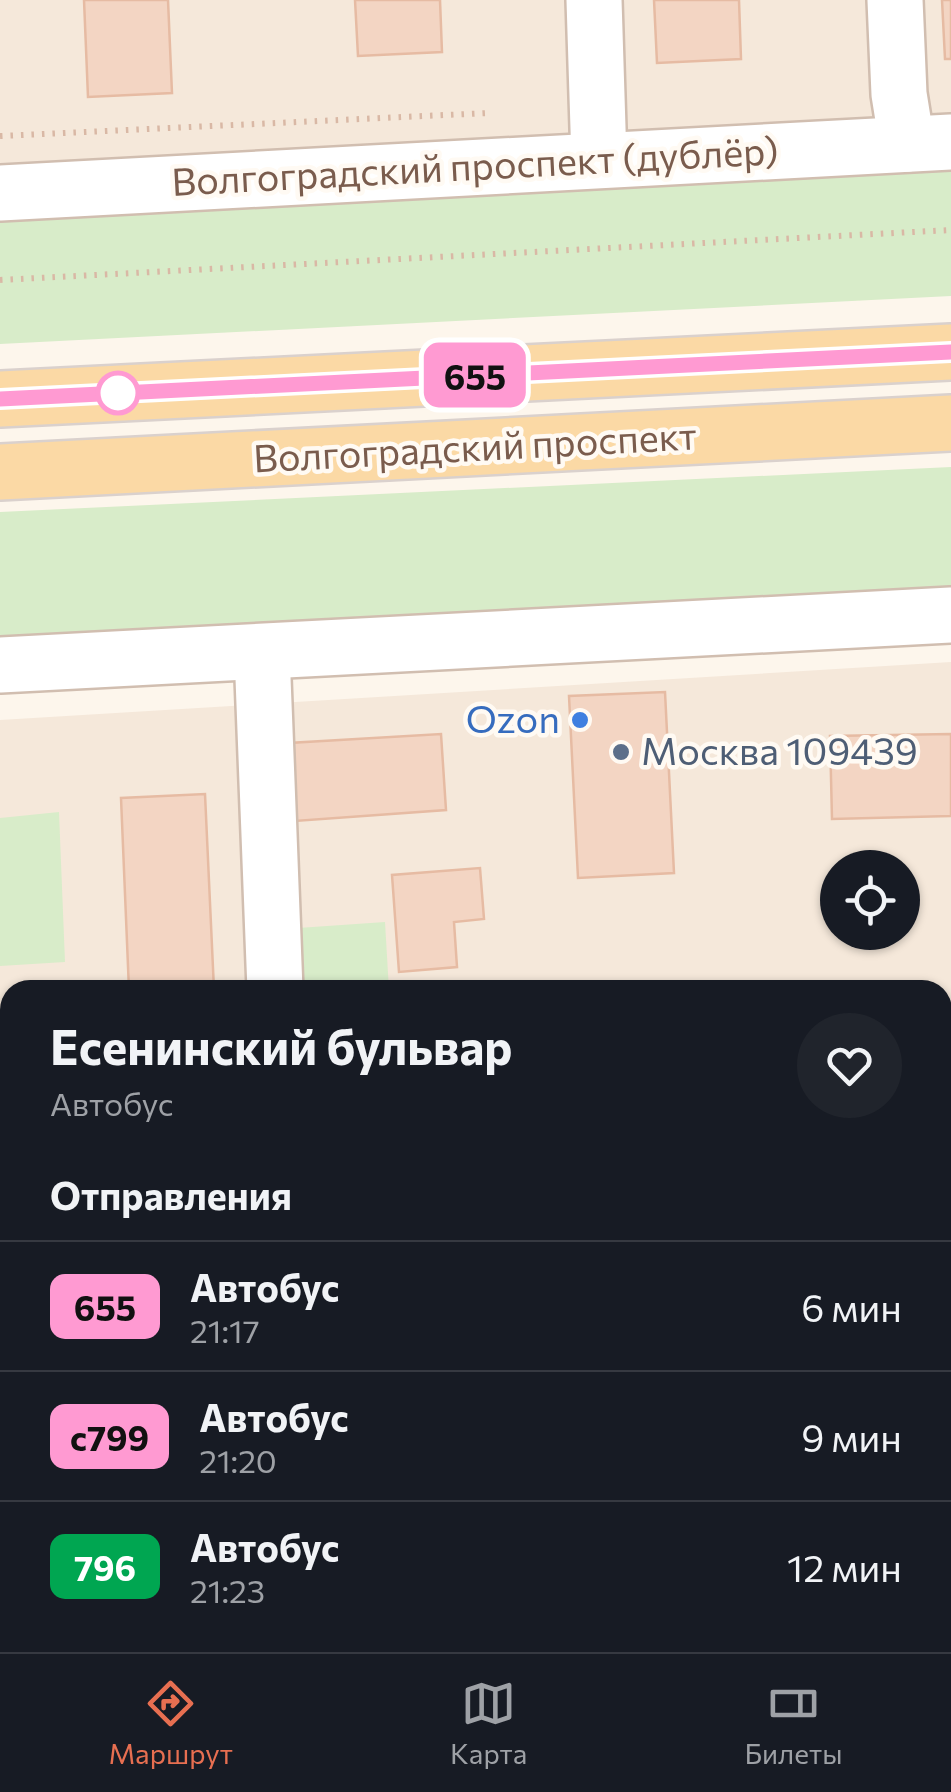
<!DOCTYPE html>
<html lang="ru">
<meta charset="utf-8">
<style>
:root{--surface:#171b24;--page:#20242c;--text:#f1f3f6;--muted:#9ea1a6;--line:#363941;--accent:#e76f51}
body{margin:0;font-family:Commissioner,sans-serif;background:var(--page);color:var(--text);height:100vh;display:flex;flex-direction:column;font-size:38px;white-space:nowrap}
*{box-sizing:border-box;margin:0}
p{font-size:32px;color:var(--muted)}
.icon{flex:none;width:55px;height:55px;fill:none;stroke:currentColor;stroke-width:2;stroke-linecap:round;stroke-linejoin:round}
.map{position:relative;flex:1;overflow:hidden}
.details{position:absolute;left:0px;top:980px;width:952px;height:672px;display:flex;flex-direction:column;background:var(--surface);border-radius:30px 30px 0 0;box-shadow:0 2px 8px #0004}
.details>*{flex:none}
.badge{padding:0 20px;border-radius:15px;font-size:35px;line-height:65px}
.buttons{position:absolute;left:820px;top:850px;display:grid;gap:20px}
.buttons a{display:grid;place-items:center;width:100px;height:100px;border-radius:50%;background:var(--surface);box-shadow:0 2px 8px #0004;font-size:50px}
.map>.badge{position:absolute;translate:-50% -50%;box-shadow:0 0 0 5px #fff}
h2{padding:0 50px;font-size:38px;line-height:90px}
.round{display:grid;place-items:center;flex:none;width:105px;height:105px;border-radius:52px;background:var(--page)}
.head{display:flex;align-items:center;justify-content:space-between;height:170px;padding:0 50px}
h1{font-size:48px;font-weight:700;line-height:75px}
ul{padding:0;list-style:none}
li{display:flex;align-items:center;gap:30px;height:130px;padding:0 50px;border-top:2px solid var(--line)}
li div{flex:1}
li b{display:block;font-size:38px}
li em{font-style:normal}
li .badge{min-width:110px;font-weight:700;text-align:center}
.menu{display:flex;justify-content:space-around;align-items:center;height:140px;border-top:2px solid var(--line);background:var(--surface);font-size:28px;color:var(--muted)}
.menu a{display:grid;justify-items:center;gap:5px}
.menu .selected{color:var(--accent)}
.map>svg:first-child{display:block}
.residential{fill:#f5e8da;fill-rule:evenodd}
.green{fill:#d8ecc9}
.building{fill:#f3d5c3;stroke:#e6bba3;stroke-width:2.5}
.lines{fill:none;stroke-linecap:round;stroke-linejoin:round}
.minor-casing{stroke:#d1beb0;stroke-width:60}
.major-casing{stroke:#dad1cd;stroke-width:60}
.path{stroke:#d9b8a5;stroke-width:6;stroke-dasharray:2.5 8;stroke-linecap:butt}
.minor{stroke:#fff;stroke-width:55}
.major{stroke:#fbd9a5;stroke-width:55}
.line-casing{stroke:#fff;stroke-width:22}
.line{stroke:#ff9ad2;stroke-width:15}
.stop-dot{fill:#fff;stroke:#ff9ad2;stroke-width:5}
.shop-dot{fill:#3f7fe0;stroke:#fffaf3;stroke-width:4}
.service-dot{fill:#5c6f8a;stroke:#fffaf3;stroke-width:4}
.labels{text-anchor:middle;stroke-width:9;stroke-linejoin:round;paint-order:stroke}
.street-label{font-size:38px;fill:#7a5c4d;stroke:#fffaf3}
.shop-label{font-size:38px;fill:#366cbe;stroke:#fffaf3;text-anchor:end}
.service-label{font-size:38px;fill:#4e5e75;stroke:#fffaf3;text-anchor:start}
</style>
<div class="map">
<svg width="951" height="1652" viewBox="0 0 951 1652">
<rect width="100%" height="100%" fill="#fdf6ec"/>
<!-- residential -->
<g class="residential">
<polygon points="0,0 951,0 951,121 0,167"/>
<path d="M951 662V1652H0V720ZM838 868H902V932H838ZM10 990H942V1642H10Z"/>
</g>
<!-- green -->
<g class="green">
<polygon points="951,153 951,296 0,344 0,200"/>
<polygon points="951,467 951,592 0,641 0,512"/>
<polygon points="59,812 65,962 0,966 0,818"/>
<polygon points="385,922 389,990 300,990 298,928"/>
</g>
<!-- building -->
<g class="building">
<polygon points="84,0 168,0 172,93 88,97"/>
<polygon points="355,0 440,0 442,52 358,56"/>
<polygon points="654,0 739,0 741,59 657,63"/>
<polygon points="942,0 951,0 951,59 945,59"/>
<polygon points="665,692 674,873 578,878 569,696"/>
<polygon points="441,734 446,810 295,821 289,743"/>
<polygon points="951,734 951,816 832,819 830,736"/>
<polygon points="205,794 214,990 129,990 121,798"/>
<polygon points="480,868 484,919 454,922 457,967 399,972 392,875"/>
<polygon points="942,1218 951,1218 951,1652 921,1652 921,1642 942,1642"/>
<polygon points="398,1642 482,1642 483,1652 398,1652"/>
</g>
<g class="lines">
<defs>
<g id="minor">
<polyline points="594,0 599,160"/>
<polyline points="895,0 899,94 907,144"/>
<polyline points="0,193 951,142"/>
<polyline points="262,652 275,990"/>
<polyline points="0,665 951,615"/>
<polyline points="302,1642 302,1652"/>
</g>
<g id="major">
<polyline points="0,399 951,352"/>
<polyline points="0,472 951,423"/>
</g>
</defs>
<!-- minor casing -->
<use href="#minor" class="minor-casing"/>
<!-- major casing -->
<use href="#major" class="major-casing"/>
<!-- path -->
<g class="path">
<polyline points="0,136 488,113"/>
<polyline points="0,280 951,230"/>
</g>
<!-- minor -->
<use href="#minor" class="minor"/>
<!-- major -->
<use href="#major" class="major"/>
</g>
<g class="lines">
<defs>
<polyline id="line" points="0,399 951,352"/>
</defs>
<!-- line casing -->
<use href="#line" class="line-casing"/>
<!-- line -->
<use href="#line" class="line"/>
</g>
<!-- markers -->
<circle class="stop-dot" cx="118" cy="393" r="20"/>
<circle class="shop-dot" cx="580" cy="720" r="10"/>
<circle class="service-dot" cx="621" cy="752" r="10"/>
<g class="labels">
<!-- street labels -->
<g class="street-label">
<text transform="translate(475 167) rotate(-3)" y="13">Волгоградский проспект (дублёр)</text>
<text transform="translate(475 448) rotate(-3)" y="13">Волгоградский проспект</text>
</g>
<!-- shop labels -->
<g class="shop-label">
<text x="560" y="733">Ozon</text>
</g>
<!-- service labels -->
<g class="service-label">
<text x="641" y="765">Москва 109439</text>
</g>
</g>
</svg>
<div class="buttons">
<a><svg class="icon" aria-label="locate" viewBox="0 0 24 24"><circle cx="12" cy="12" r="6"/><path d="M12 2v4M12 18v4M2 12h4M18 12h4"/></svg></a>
</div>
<b class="badge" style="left:475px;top:375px;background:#ff9ad2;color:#111">655</b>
<section class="details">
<div class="head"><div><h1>Есенинский бульвар</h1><p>Автобус</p></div><a class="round"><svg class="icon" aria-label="heart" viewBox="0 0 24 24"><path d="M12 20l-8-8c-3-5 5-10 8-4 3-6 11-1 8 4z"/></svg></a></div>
<h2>Отправления</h2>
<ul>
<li><span class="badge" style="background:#ff9ad2;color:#111">655</span><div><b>Автобус</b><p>21:17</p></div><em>6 мин</em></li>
<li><span class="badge" style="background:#ff9ad2;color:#111">с799</span><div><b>Автобус</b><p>21:20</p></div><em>9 мин</em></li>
<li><span class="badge" style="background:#00a651;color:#fff">796</span><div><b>Автобус</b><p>21:23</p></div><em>12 мин</em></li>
</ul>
</section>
</div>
<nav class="menu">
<a class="selected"><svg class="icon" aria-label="directions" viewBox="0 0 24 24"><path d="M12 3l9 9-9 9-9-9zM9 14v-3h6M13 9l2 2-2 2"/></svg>Маршрут</a>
<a><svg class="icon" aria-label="map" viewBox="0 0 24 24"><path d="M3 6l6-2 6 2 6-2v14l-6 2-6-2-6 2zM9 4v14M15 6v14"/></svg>Карта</a>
<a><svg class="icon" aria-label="tickets" viewBox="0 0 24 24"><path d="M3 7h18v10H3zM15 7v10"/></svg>Билеты</a>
</nav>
